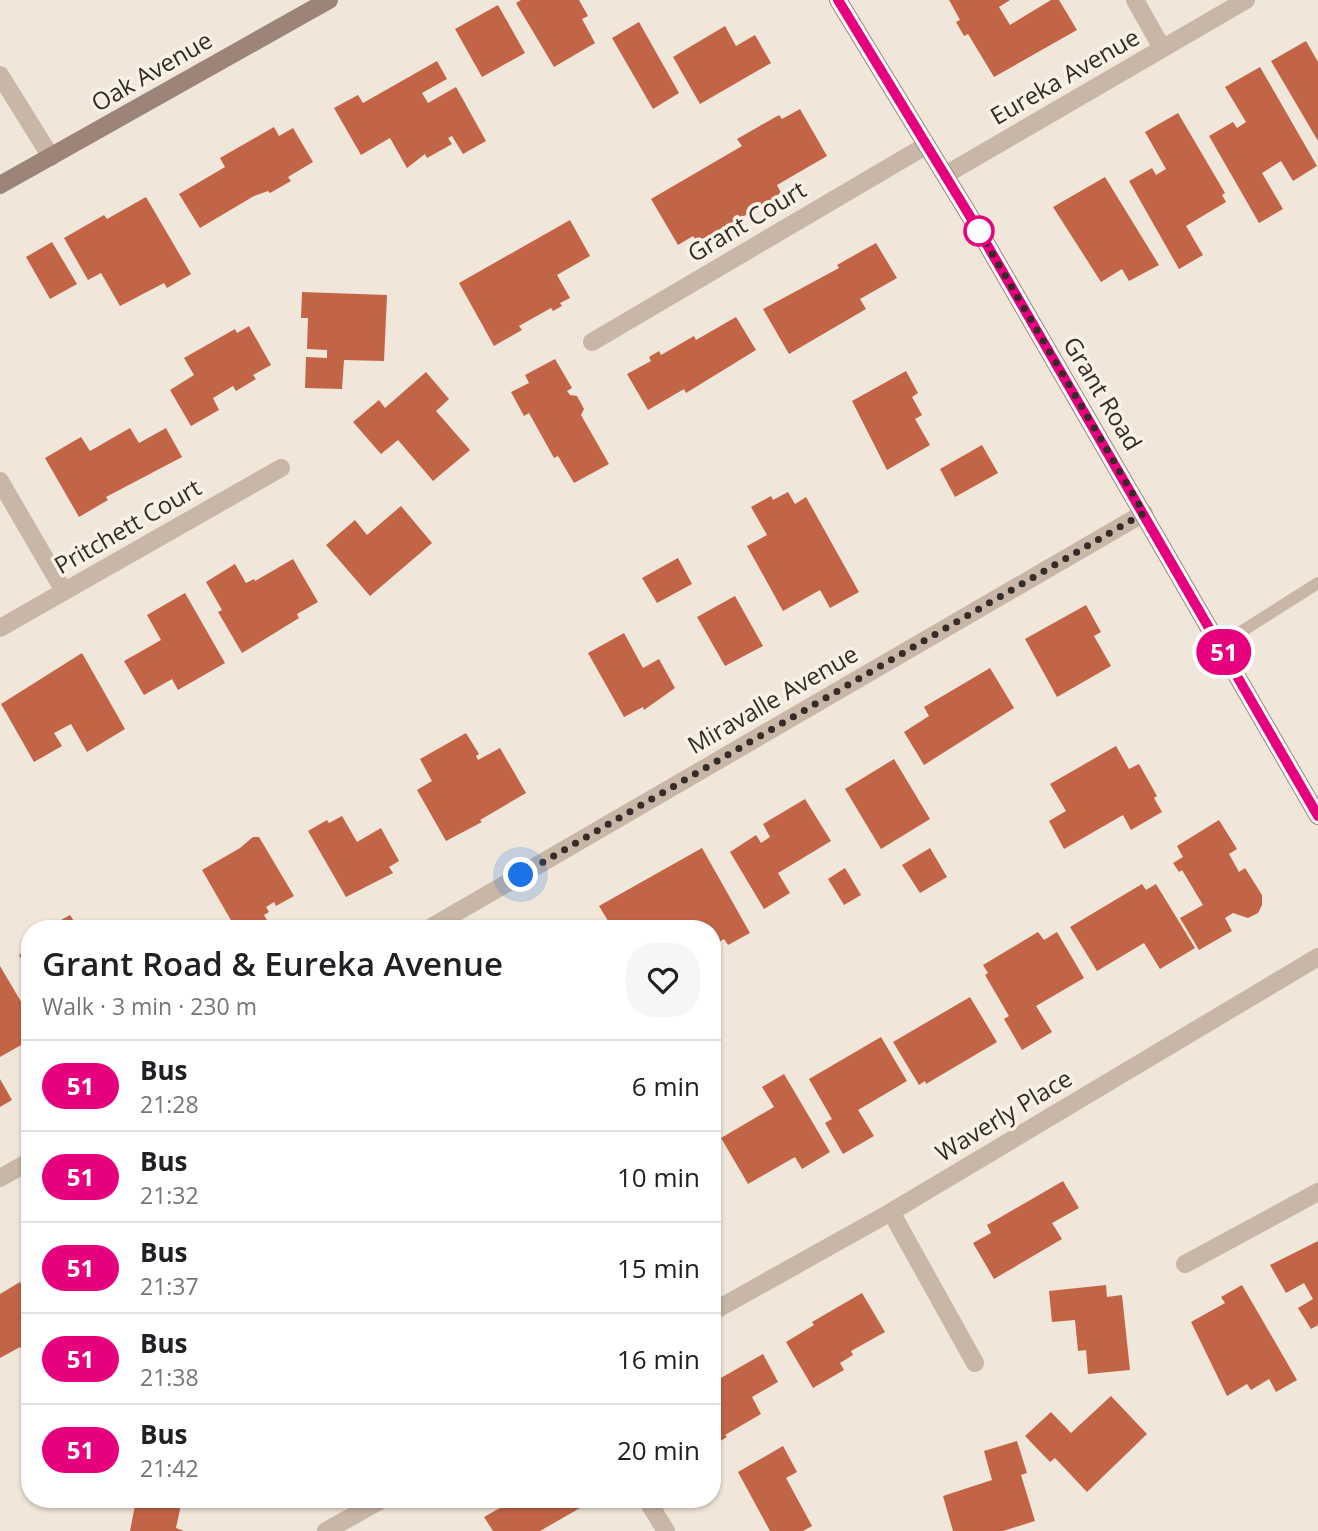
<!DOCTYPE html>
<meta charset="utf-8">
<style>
:root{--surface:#fff;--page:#f6f6f6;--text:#202124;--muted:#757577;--line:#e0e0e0}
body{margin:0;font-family:"Open Sans",sans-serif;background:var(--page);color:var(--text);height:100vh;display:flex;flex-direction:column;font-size:26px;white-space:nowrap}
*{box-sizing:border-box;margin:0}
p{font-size:23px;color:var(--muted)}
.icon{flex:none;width:38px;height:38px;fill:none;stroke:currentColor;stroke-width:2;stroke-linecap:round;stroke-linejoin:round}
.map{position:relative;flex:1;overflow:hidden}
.sheet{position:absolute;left:21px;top:920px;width:700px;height:588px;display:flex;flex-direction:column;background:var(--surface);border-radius:28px;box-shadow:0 2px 5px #0004}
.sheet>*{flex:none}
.badge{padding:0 14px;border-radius:23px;font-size:24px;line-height:46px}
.you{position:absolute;width:35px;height:35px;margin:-18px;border:5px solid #fff;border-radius:50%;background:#1a73e8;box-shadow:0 0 0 10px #1a73e833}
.map>.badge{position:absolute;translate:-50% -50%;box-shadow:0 0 0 4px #fff}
.round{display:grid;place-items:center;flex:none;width:74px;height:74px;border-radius:28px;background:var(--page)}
.headline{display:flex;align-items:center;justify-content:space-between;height:119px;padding:0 21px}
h1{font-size:33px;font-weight:600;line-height:52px}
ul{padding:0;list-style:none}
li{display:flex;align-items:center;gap:21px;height:91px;padding:0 21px;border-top:2px solid var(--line)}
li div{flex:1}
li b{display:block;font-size:26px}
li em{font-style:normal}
li .badge{min-width:77px;font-weight:700;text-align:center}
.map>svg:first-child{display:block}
.building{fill:#c26547}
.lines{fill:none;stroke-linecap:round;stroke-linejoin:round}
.lane{stroke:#c8b6a7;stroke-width:12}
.street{stroke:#c8b6a7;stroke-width:18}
.secondary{stroke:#9c8578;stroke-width:18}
.line-casing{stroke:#fff;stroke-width:16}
.line{stroke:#e6007e;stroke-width:10}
.walk{stroke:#352b27;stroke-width:7;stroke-dasharray:0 12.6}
.stop-dot{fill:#fff;stroke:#e6007e;stroke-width:3.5}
.labels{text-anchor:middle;stroke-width:7;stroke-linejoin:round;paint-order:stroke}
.street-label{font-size:24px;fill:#352b27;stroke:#f9f0e6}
</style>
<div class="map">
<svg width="1318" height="1531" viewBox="0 0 1318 1531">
<rect width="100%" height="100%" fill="#f1e6da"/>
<!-- building -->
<g class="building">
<polygon points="521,0 579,0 588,16 582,19 595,43 554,67 516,3"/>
<polygon points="949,0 1010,0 999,7 1010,25 1051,0 1059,0 1077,30 994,77 968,34 964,36 956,22 960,20"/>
<polygon points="498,5 525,53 482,77 455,29"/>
<polygon points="639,22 679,93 653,109 612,38"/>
<polygon points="725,26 736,46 755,35 771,63 700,104 673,57"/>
<polygon points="1306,41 1318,62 1318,141 1271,61"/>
<polygon points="437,61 447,79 422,93 428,103 456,87 486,141 463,154 452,136 448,138 452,144 427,158 425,154 407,168 390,138 361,155 334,108 358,95 363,103"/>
<polygon points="1260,67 1317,166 1293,181 1281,161 1262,173 1283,209 1259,223 1209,136 1233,122 1237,128 1246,122 1225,87"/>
<polygon points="800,109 827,156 777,185 781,193 753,211 697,242 693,236 678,245 651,199 742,146 737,139 779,115 782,119"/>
<polygon points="1178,113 1225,193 1222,195 1226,202 1186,226 1203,255 1179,269 1129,181 1152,168 1156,175 1166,169 1145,132"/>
<polygon points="274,127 279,136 293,128 313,162 288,177 291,181 270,193 268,191 254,196 200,228 179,194 225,167 220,158"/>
<polygon points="1105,177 1159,265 1129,281 1122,269 1101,282 1053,207"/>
<polygon points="146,197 191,274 167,288 164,283 120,306 101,273 88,280 64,238 104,215 107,219"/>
<polygon points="570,220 590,256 557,275 570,298 560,303 562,306 553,311 551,308 519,326 522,330 494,346 459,283"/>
<polygon points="52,242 77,284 50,299 26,257"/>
<polygon points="876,243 897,278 860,299 866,309 789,354 763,309 839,268 837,265"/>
<polygon points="302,292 387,295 384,361 344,360 342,389 305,388 306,357 327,358 327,350 307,349 308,318 301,318"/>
<polygon points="736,317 756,350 686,393 684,389 648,410 627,374 651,361 649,357 659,351 661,355 694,336 696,340"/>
<polygon points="249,326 271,365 253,375 256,379 236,391 233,386 213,398 219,410 191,426 170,390 194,375 184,358 235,329 237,333"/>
<polygon points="555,359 572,388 567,391 570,395 577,396 584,409 581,415 609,464 574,483 558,456 554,458 529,413 524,416 511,392 529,383 525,375"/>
<polygon points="906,371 918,393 912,397 922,415 915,419 930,445 887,470 852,401"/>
<polygon points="426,372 449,399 436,411 470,450 433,481 398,440 381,454 353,422 379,400 385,408"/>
<polygon points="130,428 139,443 166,428 182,457 106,497 108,500 79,517 45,458 81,437 90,451"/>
<polygon points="982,445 998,473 955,497 940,469"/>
<polygon points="788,492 795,504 806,497 859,592 830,608 820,590 783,611 747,546 767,535 751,507 771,496 773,500"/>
<polygon points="401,506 432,543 370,596 326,545 355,520 367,535"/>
<polygon points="678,558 692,584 657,603 642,578"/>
<polygon points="293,559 318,602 297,614 299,618 242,653 218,612 222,610 206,582 235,564 246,583 254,579 255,581"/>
<polygon points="185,593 225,663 178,690 172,679 144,695 124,661 161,640 147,615"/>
<polygon points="735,596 763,646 725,666 697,617"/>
<polygon points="1086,605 1101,632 1094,636 1111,666 1057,697 1025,639"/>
<polygon points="624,633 643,668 659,659 675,688 644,710 643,707 624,717 588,653"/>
<polygon points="82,653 125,729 87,752 71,724 54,733 62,746 34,762 1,704"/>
<polygon points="990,668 1014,708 924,765 904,732 929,716 924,707"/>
<polygon points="466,733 479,754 476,756 478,760 500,748 526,793 480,820 482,822 446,841 417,790 432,781 420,759"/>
<polygon points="1116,746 1129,769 1139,764 1157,796 1154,798 1162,812 1131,830 1123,815 1064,849 1049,821 1066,811 1050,784"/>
<polygon points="894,759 930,819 881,849 845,789"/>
<polygon points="805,799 831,841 778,873 790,893 764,909 730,852 756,835 761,843 770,837 763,824"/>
<polygon points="342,816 357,842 381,828 399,861 389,867 393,873 346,897 308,831 327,820 329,823"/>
<polygon points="1219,820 1237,849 1229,854 1239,872 1245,868 1262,895 1262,905 1258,913 1248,918 1233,913 1225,918 1232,931 1199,950 1180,918 1203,905 1182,870 1179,872 1173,863 1183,857 1177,846"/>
<polygon points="253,837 259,837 294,896 276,906 274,902 266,907 269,912 264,915 272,929 236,929 202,870 240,848"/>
<polygon points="702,848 750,933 728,945 724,939 712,946 712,929 613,929 599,906"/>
<polygon points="930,848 947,877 920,893 902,865"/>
<polygon points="845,868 861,895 844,905 828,879"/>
<polygon points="1142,884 1146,890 1156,884 1195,948 1160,969 1144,943 1097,971 1070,927"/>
<polygon points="70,915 79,929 45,929"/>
<polygon points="1038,932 1044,940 1057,932 1084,978 1036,1006 1052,1032 1022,1050 1004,1019 1009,1016 985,975 988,973 983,965"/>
<polygon points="30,948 30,973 19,955"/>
<polygon points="0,966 30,1017 30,1040 0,1057"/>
<polygon points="970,997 997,1042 926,1084 925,1081 919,1085 893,1042"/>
<polygon points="881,1037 907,1081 858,1110 874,1136 843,1154 825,1123 832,1119 809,1079"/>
<polygon points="784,1074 830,1152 802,1169 795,1157 748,1184 721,1138 774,1107 762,1087"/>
<polygon points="0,1079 12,1100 0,1107"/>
<polygon points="1063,1181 1079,1208 1052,1223 1062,1239 994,1279 973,1243 991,1233 987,1225"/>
<polygon points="1318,1241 1318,1325 1311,1329 1298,1308 1313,1299 1304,1283 1286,1293 1270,1265"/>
<polygon points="20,1282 30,1299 30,1363 20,1347 0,1358 0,1294"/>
<polygon points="1106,1285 1107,1297 1122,1295 1130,1370 1088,1374 1086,1350 1078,1351 1075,1320 1052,1322 1049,1291"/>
<polygon points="1242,1285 1297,1380 1276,1392 1269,1379 1251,1390 1247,1384 1227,1396 1191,1322 1225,1303 1221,1297"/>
<polygon points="862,1293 885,1332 851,1351 853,1355 840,1363 844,1370 813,1388 786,1342 814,1325 812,1322"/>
<polygon points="763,1354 778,1382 752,1397 761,1414 725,1435 727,1437 712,1446 712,1383"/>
<polygon points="1111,1396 1147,1434 1087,1492 1055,1458 1050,1462 1025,1436 1051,1412 1071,1433"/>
<polygon points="1017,1441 1027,1473 1021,1475 1035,1521 1003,1531 953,1531 943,1496 992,1480 984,1451"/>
<polygon points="783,1446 797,1472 786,1478 812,1526 803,1531 770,1531 738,1472"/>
<polygon points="136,1500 182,1500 176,1528 184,1531 130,1531"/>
<polygon points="514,1500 575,1500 580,1508 540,1531 493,1531 484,1517"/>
</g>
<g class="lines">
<!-- lane -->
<polyline class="lane" points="1220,645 1318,583"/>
<!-- street -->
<g class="street">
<polyline points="1135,0 1162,48"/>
<polyline points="0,75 51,157"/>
<polyline points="945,175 1246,0"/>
<polyline points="592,342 927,145"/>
<polyline points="0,481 64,591"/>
<polyline points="0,628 281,468"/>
<polyline points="428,929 1144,513"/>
<polyline points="0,1178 30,1161"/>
<polyline points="891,1212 975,1363"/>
<polyline points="1185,1264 1318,1192"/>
<polyline points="712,1312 891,1212 1318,957"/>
<polyline points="647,1500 666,1531"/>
<polyline points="326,1531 381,1500"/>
</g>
<!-- secondary -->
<g class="secondary">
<polyline points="838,0 979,231 1318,816"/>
<polyline points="0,185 329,0"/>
</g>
</g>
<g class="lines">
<defs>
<polyline id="line" points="838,0 979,231 1318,816"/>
</defs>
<!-- line casing -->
<use href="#line" class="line-casing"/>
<!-- line -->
<use href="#line" class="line"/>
<!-- walk -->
<polyline class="walk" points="521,875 1144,513 979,231"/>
</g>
<!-- markers -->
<circle class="stop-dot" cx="979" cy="231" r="14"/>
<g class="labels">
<!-- street labels -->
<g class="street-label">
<text transform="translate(152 72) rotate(-30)" y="8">Oak Avenue</text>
<text transform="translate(1065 77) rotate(-30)" y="8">Eureka Avenue</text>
<text transform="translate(747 222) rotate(-31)" y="8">Grant Court</text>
<text transform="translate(1102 394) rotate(59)" y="8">Grant Road</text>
<text transform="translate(128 527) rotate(-30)" y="8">Pritchett Court</text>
<text transform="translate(773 700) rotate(-30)" y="8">Miravalle Avenue</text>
<text transform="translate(1004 1116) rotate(-31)" y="8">Waverly Place</text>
</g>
</g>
</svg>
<div class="you" style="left:521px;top:875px"></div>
<b class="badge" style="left:1224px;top:652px;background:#e6007e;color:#fff">51</b>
<section class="sheet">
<div class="headline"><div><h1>Grant Road &amp; Eureka Avenue</h1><p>Walk · 3 min · 230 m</p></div><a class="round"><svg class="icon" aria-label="heart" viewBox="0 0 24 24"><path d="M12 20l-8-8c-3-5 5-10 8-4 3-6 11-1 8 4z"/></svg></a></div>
<ul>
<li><span class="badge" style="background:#e6007e;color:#fff">51</span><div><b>Bus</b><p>21:28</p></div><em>6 min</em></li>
<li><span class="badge" style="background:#e6007e;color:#fff">51</span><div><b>Bus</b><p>21:32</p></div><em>10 min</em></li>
<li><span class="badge" style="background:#e6007e;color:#fff">51</span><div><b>Bus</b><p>21:37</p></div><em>15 min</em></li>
<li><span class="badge" style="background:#e6007e;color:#fff">51</span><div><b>Bus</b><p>21:38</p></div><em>16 min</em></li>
<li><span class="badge" style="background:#e6007e;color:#fff">51</span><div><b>Bus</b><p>21:42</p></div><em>20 min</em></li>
</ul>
</section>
</div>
